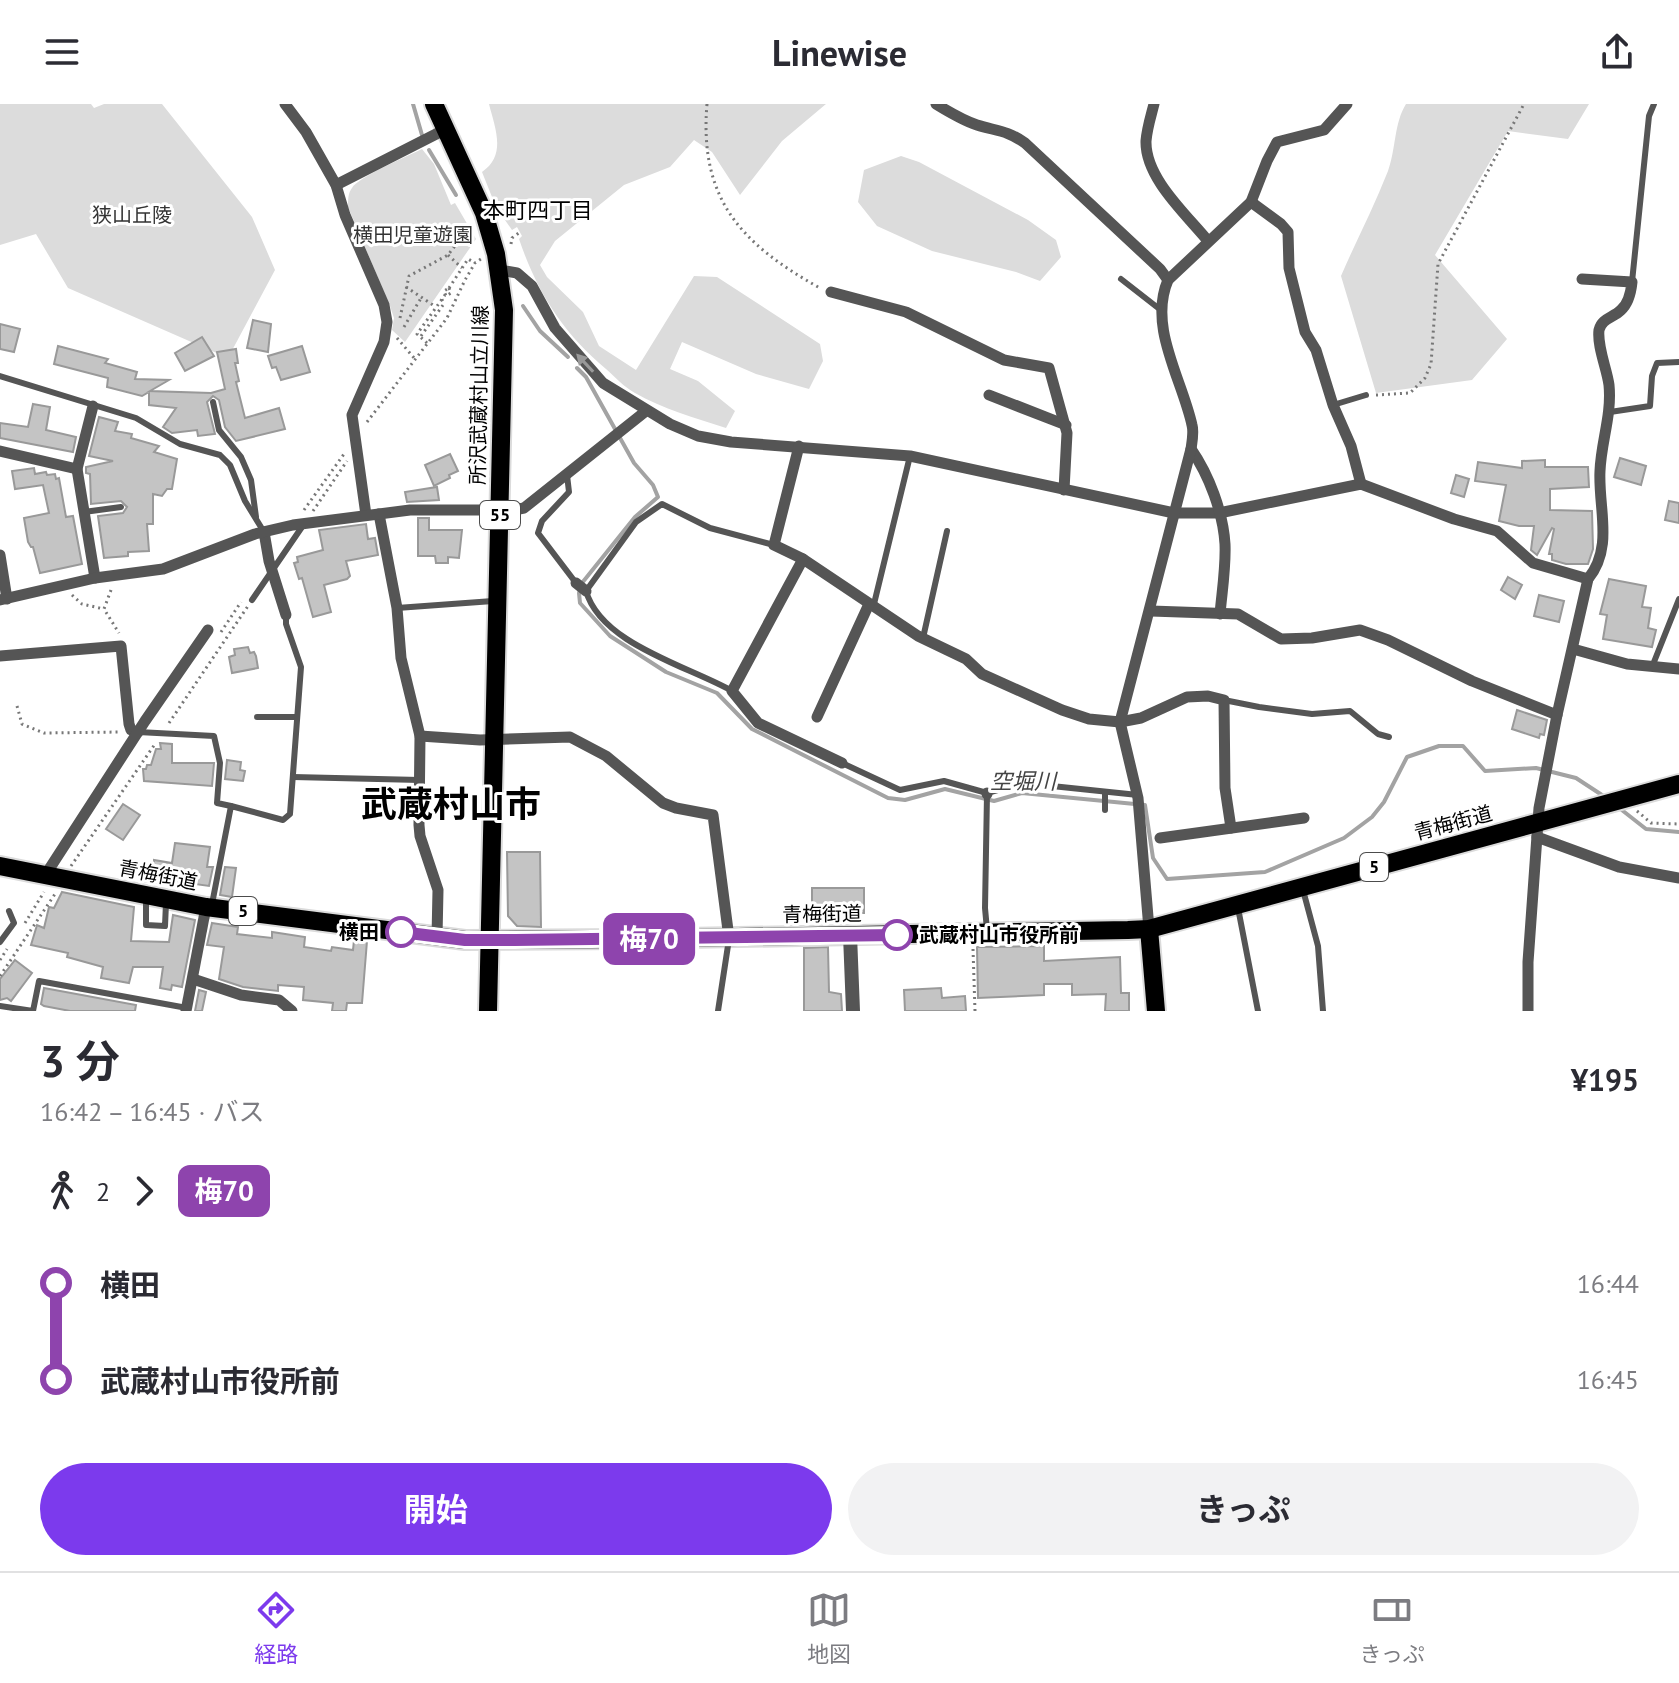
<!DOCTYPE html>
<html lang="ja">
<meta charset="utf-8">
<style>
:root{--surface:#fff;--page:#f2f2f3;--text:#2b2b33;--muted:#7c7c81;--line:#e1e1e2;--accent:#7c3aed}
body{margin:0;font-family:"PT Sans","Noto Sans JP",sans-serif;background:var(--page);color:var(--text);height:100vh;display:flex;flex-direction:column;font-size:30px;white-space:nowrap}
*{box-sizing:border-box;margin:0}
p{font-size:26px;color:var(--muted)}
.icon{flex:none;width:44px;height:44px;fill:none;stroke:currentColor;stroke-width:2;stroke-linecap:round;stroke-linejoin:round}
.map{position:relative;height:907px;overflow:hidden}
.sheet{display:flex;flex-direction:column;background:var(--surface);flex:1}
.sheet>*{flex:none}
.badge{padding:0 16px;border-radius:12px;font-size:28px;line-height:52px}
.map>.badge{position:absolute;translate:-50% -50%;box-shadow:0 0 0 4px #fff}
.legs{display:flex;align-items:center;gap:12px;height:88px;padding:0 40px;font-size:26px}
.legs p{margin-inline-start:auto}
.overview{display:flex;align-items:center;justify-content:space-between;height:136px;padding:0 40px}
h1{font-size:44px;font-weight:700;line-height:60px}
.button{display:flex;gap:16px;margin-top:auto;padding:16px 40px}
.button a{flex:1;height:92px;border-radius:48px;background:var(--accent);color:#fff;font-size:32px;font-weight:700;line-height:92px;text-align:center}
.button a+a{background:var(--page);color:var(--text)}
ul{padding:0 40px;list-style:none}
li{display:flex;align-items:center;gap:28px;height:96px;font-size:30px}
li i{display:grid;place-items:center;width:12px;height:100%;margin:0 10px;background:currentColor}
li i::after{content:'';width:20px;height:20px;margin:-10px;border:6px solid;border-radius:50%;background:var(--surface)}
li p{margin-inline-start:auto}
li:first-child i{background:linear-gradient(#0000 50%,currentColor 0)}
li:last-child i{background:linear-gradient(currentColor 50%,#0000 0)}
header{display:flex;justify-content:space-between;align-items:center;height:104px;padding:0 40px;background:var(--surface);font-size:36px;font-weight:700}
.tab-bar{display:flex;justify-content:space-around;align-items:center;height:112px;border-top:2px solid var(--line);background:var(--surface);font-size:22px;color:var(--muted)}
.tab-bar a{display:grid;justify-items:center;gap:4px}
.tab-bar .active{color:var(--accent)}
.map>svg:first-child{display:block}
.green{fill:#dcdcdc}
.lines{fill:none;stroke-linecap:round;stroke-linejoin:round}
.stream{stroke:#a3a3a3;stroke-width:4}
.building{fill:#c4c4c4;stroke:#999;stroke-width:2}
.primary-casing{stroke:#dbdbdb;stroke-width:22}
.path{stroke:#777;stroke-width:3;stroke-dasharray:2 4;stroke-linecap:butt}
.service{stroke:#555;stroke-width:6}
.minor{stroke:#555;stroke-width:11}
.tertiary{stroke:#555;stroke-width:14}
.primary{stroke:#000;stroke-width:18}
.oneway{fill:#999}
.line-1-casing{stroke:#fff;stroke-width:18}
.line-1{stroke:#8e44ad;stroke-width:12}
.stop-1-dot{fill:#fff;stroke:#8e44ad;stroke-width:4}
.labels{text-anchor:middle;stroke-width:6;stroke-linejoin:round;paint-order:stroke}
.shield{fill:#fff;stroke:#4c4c4c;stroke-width:2}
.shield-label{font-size:18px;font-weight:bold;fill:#000}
.park-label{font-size:20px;fill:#333;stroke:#fff}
.street-label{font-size:20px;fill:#000;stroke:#fff}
.stop-label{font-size:20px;font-weight:bold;fill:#000;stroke:#fff;text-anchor:end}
.neighbourhood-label{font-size:22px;fill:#000;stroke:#fff}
.water-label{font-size:22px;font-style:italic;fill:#444;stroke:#fff}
.town-label{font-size:36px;font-weight:bold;fill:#000;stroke:#fff}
</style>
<header><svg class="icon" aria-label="menu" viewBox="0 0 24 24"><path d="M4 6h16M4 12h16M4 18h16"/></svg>Linewise<svg class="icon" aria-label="share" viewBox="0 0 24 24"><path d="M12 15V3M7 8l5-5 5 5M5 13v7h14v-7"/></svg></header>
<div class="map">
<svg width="1679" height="907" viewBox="0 0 1679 907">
<rect width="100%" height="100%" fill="#fff"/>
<!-- green -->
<g class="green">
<polygon points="0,0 91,0 94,4 104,0 162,0 252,113 275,166 228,254 68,184 36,130 0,141 0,145"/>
<path d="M489 0H826L782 37 740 91 712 48 694 36 670 63 624 81 555 137 540 161 547 173 583 208 599 242 636 266 694 172 717 173 820 240 823 257 809 285 756 270 682 238 670 265 698 277 735 307 726 324C695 314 663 305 635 289 624 283 615 273 606 265 563 229 537 188 519 135L522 132 517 123 512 126 496 103 482 68C507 51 495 24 489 0Z"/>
<path d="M1406 0H1589L1568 35 1508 27 1435 151 1507 235 1472 276 1376 289 1341 172C1356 137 1374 103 1388 67 1396 45 1394 19 1406 0Z"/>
<path d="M422 45 434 60 451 101 455 99 476 135 405 238 392 226 394 214 390 202 348 103C348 96 348 89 352 84 358 73 408 52 422 45Z"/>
<polygon points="901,52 919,58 1028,116 1056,136 1061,153 1040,177 1016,168 932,147 877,122 858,98 864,66"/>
</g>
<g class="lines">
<!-- stream -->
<g class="stream">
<polyline points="413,0 422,31"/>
<polyline points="429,46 456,91"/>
<polyline points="523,202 540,227 568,253"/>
<polyline points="577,264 586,273 634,359 653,381 658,393 635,413 582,479 579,489 580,499 610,532 666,568 717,589 752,625 888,694 905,696 945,685 994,697 1022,689 1145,701 1153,754 1167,775 1265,768 1344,734 1372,713 1384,698 1407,653 1439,642 1463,642 1485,667 1536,664 1576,674 1605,693"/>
<polyline points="1618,703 1646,725 1679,728"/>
</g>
</g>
<!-- building -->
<g class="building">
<polygon points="253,216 271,220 268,248 247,244"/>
<polygon points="0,220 20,225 14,248 0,245"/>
<polygon points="202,233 214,252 185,267 175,249"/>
<polygon points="58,242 108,255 105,259 137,268 135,275 169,276 150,287 211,289 225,285 217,248 236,245 238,259 235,259 239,277 236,278 245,314 279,304 285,325 236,337 225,323 219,296 213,292 207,298 215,330 198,332 197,326 172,329 163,323 176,304 149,301 149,288 142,292 107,283 108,274 54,260"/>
<polygon points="302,242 310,268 281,276 276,263 272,264 268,252"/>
<polygon points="33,300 50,303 46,326 76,333 73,348 0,334 0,319 28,323"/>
<polygon points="99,313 118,318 115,327 132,330 131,334 159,342 154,348 177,355 172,385 167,385 162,392 153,390 153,420 147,420 149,447 128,448 128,452 104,454 98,412 123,409 127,403 121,397 91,400 90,370 86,369 86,363 113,357 89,352"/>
<polygon points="450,350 458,367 449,371 450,374 434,382 425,361"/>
<polygon points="1620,354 1646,362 1641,381 1614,373"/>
<polygon points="1545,356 1545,363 1588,363 1589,383 1550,385 1550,406 1592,407 1593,445 1588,460 1566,460 1552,456 1552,450 1549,450 1554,425 1552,424 1537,451 1531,446 1534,422 1519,422 1499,417 1506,381 1475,377 1478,358 1522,364 1522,357"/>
<polygon points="34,364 35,370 46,368 47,371 55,370 56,375 59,374 66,413 73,412 82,460 40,469 33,443 31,443 28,438 24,414 49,409 43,381 15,385 12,367"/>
<polygon points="1456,371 1469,375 1464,393 1451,389"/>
<polygon points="437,383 439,396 407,398 405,388"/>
<polygon points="1669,397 1679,399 1679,419 1665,416"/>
<polygon points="418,414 429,414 429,426 462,426 459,454 448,453 448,459 436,459 435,452 418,452"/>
<polygon points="366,420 368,435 375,434 378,451 346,457 350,472 347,475 324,481 331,508 313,513 302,474 299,475 294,459 298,458 297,453 323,446 319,426"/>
<polygon points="1508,473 1522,481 1515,495 1501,486"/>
<polygon points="1609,475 1646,482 1642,503 1651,504 1648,524 1656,526 1652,543 1603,535 1607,511 1600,510"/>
<polygon points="1539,491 1564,497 1559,518 1534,512"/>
<polygon points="248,543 250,549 254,548 256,552 258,564 232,569 229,553 235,551 234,545"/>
<polygon points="1517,606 1547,616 1544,631 1540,630 1539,634 1512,625"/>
<polygon points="160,639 172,640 172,659 214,659 212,682 144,677 143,665 146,665 147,661 151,661 156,645 161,645"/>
<polygon points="227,656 241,658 240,666 245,667 243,677 225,675"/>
<polygon points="123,700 140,711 123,736 106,725"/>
<polygon points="175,739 210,743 207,763 213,763 209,782 181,778 180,782 142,777 145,758 154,759 154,756 172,759"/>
<polygon points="507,748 540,748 541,823 517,822 508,812"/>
<polygon points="225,763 236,764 232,793 220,791"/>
<rect x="812" y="784" width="52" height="25"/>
<polygon points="62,788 134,803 131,837 169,838 173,811 195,816 182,883 172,881 171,886 160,884 163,863 133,863 129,879 101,874 103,863 67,853 68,849 31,841 37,821 44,824 49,803 54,804"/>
<polygon points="212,819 238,823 237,830 272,834 272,828 305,833 304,843 331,847 332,843 353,846 354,836 367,837 362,899 347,899 346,907 332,907 333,899 303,896 304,883 278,881 278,887 243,883 219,875 224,843 207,841"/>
<polygon points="1044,842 1044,857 1120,853 1121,889 1129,889 1129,907 1105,907 1106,890 1072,891 1072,880 1044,880 1044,891 978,894 977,843"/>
<polygon points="828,843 829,888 841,890 842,907 804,907 804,844"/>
<polygon points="15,856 32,869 11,897 7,894 0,896 0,875"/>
<polygon points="44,884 136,901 135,907 70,907 44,902 41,900"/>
<polygon points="941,884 942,894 965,892 966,907 905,907 904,886"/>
<polygon points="199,886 206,888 202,907 195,907"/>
</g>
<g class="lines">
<defs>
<g id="primary">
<polyline points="434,0 484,109 496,150 504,206 488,907"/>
<polyline points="0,762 206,803 465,836 631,835 1128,826 1149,825 1679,680"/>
<polyline points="1149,825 1156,907"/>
</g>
</defs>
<!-- primary casing -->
<use href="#primary" class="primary-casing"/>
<!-- path -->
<g class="path">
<path d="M707 0C699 95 741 140 820 184"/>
<polygon points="464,130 467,133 464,137 460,134"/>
<polyline points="511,140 512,134 520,128"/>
<polyline points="448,151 462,164"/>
<polyline points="406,183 436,203"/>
<polyline points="449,184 468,155 475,159"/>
<polygon points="449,184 451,189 446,192 444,187"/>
<polyline points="400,214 409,172 448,151 460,135"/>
<polyline points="404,223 421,194"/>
<polyline points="421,232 443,201 442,195"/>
<polyline points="397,234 415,255"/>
<polyline points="427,239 417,230 445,191"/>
<polyline points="1376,291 1410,289 1425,274 1431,260 1438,160 1524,0"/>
<polyline points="367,318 447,214 465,176 475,159 481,155"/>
<polyline points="304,406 344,350"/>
<polyline points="313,407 347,357"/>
<polyline points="111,486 104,505 119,529"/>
<polyline points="72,491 82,500 104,505"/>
<polyline points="221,528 241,498"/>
<polyline points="17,602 22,620 44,629 120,628"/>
<polyline points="169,619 248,502"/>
<polyline points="1637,707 1651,719 1679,720"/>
<polyline points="71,762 155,640"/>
<polyline points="25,819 44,788"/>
<polyline points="973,845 975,907"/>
<polyline points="0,856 7,845"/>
<polyline points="0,872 55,790"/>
</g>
<!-- service -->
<g class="service">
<polyline points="1121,175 1162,207"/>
<polyline points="1632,178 1649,12 1654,0"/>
<polyline points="0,272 136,314 180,340 220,351 230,361 245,397 264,428"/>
<polyline points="213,298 219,326 241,353 251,376 256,413"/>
<polyline points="1333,301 1366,291"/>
<polyline points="1610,308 1650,302 1652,272 1657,259 1679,258"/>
<polyline points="567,371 569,388 542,417 538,429 576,479"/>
<polyline points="84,408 121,403"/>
<polyline points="252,496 304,420"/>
<polyline points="397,504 493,497"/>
<polyline points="873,504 910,352"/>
<polyline points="923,534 947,427"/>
<polyline points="1652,563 1679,495"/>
<path d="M732 587C688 562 601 540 586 487L636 418 662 400 710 424 774 441"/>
<polyline points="1224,596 1259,603 1312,610 1350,607 1378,630 1389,633"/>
<polyline points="257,613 296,613"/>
<polyline points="138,628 214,632 220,659 217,699 231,702"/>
<polyline points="842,659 900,686 944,677 987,689 1023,679 1138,691"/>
<polyline points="293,673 420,676"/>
<polyline points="987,690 985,804 987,826"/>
<polyline points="1105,706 1105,688"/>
<polyline points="1303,786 1318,842 1323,907"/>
<polyline points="146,794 146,821 165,822 166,799"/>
<polyline points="212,800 231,702 283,716 290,710 301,563 286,520 286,511"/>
<polyline points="1238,804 1258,907"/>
<polyline points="0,838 14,819 9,807"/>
<polyline points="0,902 33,907 39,877 187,904"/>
<polyline points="718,907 729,835"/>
</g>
<!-- minor -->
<g class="minor">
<polyline points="285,0 306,28 336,81 345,111 384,201 387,218 384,238 352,311 366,411"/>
<path d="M936 0C949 8 962 16 977 21 996 27 1007 26 1025 39L1160 165 1168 176"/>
<path d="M1154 0C1151 12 1147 24 1146 37 1145 74 1186 110 1208 137"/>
<polyline points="336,81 446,25"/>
<polyline points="1251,98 1281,120 1288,128 1289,164 1305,228 1316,246 1333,301 1351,342 1361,380"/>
<polyline points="500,166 517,169 532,182 555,224 603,279 670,320 698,332 731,338 910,352 1174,409 1219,409 1361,380 1454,415 1497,427 1533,459 1588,475"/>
<polyline points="831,188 906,208 1004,256 1049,264 1067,329 1064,386"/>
<polyline points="989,291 1066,321"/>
<polyline points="93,302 77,365 95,474"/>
<polyline points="799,342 774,441 803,455 918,532 966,555 982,570 1062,606 1089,615 1120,618 1141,614 1187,593 1208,592 1224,596 1225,684 1231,724"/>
<path d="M1191 345C1209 371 1223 408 1225 440 1226 463 1222 487 1220 510"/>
<polyline points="0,347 77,365"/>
<polyline points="379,410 397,504 401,554 420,632 419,721 420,732 438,786 437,833"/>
<polyline points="264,428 269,457 286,511"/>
<polyline points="0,451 7,495"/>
<polyline points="803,455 732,587 758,619 842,659"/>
<polyline points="576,479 586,487"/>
<polyline points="0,496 95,474 163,465 255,430 293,421 410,406 514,406 524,404 646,307"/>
<polyline points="1151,507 1238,510 1281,535 1312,534 1360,526 1388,536 1472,577 1557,611"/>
<polyline points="1573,545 1627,560 1679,565"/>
<polyline points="0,552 121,542 129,620 131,626 138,628"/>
<polyline points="817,613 869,500"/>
<polyline points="420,632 480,636 570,633 606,652 663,699 676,704 713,711 729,834"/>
<polyline points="987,689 987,690"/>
<polyline points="1537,733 1619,763 1679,774"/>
<polyline points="1160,734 1304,714"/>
<polyline points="46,770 145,617 208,526"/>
<path d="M1149 825 1138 694 1120 618 1191 345C1192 338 1194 328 1192 321 1182 275 1148 223 1168 176L1251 98 1267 57 1277 38 1324 26 1347 0"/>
<polyline points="193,875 241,891 279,896 292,907"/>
<polyline points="186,907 206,803"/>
<path d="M1528 907V858L1539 704 1557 611 1588 475C1614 443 1598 404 1600 367 1601 338 1612 311 1609 281 1607 265 1597 243 1599 226 1602 214 1613 214 1621 206 1629 199 1631 188 1632 178L1582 175"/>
</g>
<!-- tertiary -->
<polyline class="tertiary" points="850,831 853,907"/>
<!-- primary -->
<use href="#primary" class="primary"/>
</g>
<!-- one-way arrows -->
<defs><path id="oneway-solid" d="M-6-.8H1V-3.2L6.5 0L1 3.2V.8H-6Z" transform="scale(2)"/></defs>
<use class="oneway" href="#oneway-solid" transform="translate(585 259) rotate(-133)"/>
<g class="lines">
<defs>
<polyline id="line-1" points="401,828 465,836 515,836 897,831"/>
</defs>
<!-- line-1 casing -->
<use href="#line-1" class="line-1-casing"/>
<!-- line-1 -->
<use href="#line-1" class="line-1"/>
</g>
<!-- markers -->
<g class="stop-1-dot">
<circle cx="401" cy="828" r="14"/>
<circle cx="897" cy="831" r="14"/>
</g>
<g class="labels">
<!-- shield labels -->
<g class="shield">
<rect x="480" y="397" width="40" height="28" rx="6"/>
<rect x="1360" y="749" width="28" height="28" rx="6"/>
<rect x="229" y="793" width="28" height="28" rx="6"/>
</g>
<g class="shield-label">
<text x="500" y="417">55</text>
<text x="1374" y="769">5</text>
<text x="243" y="813">5</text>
</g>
<!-- park labels -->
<g class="park-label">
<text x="132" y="118">狭山丘陵</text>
<text x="413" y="138">横田児童遊園</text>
</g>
<!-- street labels -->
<g class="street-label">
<text transform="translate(479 291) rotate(-89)" y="7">所沢武蔵村山立川線</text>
<text transform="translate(1453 719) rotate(-15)" y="7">青梅街道</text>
<text transform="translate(158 771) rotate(11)" y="7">青梅街道</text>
<text transform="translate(822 810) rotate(-1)" y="7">青梅街道</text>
</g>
<!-- stop labels -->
<g class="stop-label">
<text x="379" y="835">横田</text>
<text x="919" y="838" text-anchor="start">武蔵村山市役所前</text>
</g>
<!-- neighbourhood labels -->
<g class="neighbourhood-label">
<text x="538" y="114">本町四丁目</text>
</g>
<!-- water labels -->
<g class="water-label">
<text x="1023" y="685">空堀川</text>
</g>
<!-- town labels -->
<g class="town-label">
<text x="451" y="713">武蔵村山市</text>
</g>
</g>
</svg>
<b class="badge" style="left:649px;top:835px;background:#8e44ad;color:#fff">梅70</b>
</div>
<section class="sheet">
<div class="overview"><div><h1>3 分</h1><p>16:42 – 16:45 · バス</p></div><b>¥195</b></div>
<div class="legs"><svg class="icon" aria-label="walk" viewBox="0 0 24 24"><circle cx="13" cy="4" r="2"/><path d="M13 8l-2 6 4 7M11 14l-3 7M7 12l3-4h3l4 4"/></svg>2<svg class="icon" aria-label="forward" viewBox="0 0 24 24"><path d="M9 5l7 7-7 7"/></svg><b class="badge" style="background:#8e44ad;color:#fff">梅70</b></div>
<ul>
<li><i style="color:#8e44ad"></i><b>横田</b><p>16:44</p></li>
<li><i style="color:#8e44ad"></i><b>武蔵村山市役所前</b><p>16:45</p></li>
</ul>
<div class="button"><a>開始</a><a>きっぷ</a></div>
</section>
<nav class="tab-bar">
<a class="active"><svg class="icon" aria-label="directions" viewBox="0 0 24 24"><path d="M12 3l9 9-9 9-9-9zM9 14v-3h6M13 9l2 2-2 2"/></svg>経路</a>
<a><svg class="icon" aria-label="map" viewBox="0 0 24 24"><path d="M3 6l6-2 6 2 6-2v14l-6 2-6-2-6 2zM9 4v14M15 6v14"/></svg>地図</a>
<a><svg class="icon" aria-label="tickets" viewBox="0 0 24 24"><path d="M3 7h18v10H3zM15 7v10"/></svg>きっぷ</a>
</nav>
